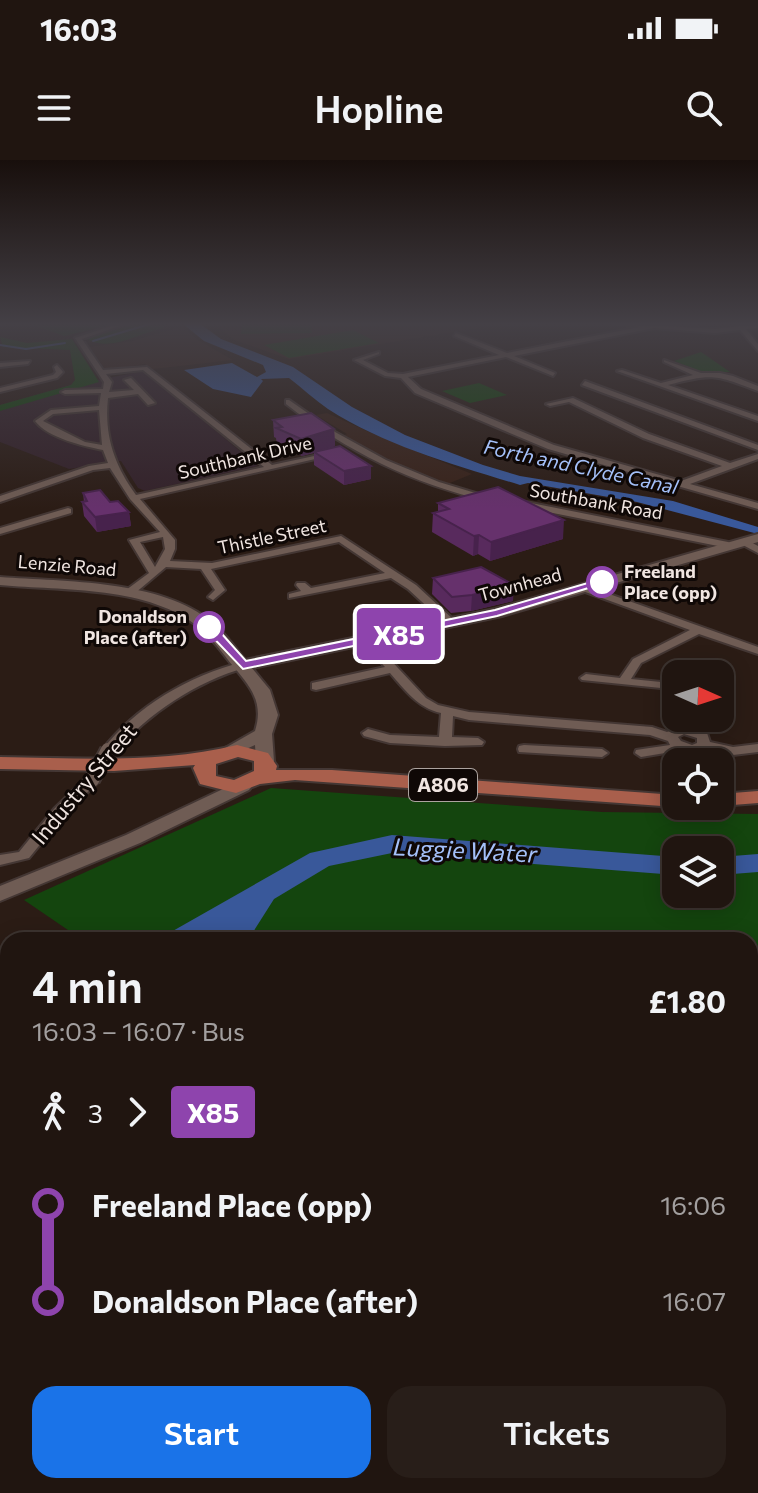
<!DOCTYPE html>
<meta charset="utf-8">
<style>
:root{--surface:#201510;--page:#281e19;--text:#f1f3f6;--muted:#a29f9f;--line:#3d3430;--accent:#1a73e8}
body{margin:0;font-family:Commissioner,sans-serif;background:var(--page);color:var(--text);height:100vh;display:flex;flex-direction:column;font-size:30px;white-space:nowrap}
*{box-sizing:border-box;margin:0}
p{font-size:26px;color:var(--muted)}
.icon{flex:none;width:44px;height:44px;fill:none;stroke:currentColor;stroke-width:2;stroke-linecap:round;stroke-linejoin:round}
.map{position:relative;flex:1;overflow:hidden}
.sheet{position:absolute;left:0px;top:772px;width:758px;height:562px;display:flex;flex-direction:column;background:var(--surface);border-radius:24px 24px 0 0;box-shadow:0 4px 20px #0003,0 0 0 2px var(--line)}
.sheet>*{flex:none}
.badge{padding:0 16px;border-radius:6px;font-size:28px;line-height:52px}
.needle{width:52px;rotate:93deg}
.fabs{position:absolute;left:662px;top:500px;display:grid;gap:16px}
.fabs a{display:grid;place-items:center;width:72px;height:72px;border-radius:16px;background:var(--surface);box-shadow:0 4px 20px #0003,0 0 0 2px var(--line);font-size:40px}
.map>.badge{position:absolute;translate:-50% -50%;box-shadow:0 0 0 4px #fff}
.legs{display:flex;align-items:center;gap:12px;height:88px;padding:0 32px;font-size:26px}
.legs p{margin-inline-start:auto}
.head{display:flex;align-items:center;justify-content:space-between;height:136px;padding:0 32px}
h1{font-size:44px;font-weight:600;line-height:60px}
.action{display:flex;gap:16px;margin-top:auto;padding:16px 32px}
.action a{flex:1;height:92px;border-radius:24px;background:var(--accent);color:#fff;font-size:32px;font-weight:600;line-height:92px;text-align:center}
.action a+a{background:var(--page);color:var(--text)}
ul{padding:0 32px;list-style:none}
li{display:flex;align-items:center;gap:28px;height:96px;font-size:30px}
li i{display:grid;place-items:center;width:12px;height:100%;margin:0 10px;background:currentColor}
li i::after{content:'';width:20px;height:20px;margin:-10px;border:6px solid;border-radius:50%;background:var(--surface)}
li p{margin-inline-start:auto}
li:first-child i{background:linear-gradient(#0000 50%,currentColor 0)}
li:last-child i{background:linear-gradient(currentColor 50%,#0000 0)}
.status{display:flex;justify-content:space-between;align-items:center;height:56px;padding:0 40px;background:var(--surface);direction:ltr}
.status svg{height:22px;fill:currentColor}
header{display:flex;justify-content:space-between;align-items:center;height:104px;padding:0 32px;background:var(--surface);font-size:36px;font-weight:600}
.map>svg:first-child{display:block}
.commercial{fill:#332129}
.built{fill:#382219}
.green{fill:#14450e;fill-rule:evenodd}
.water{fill:#39589a}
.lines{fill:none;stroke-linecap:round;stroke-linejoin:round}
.stream{stroke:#39589a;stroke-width:2}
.river{fill:#39589a;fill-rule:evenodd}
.street-casing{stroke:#443734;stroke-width:4}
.secondary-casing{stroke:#443734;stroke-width:4}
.primary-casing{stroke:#443734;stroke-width:4}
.street{fill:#6f5c54;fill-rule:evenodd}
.secondary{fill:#6f5c54;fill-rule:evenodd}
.primary{fill:#a95f4c;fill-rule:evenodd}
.street-bridge-casing{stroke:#443734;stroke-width:18;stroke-linecap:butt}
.street-bridge{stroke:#6f5c54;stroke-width:14}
.wall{fill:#582a5d}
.shaded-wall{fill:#47224c}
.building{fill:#66316c;stroke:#47224c;stroke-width:2}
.line-1{fill:#8e44ad;stroke:#fff;stroke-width:2}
.stop-1-dot{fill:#fff;stroke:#8e44ad;stroke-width:4}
.labels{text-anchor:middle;stroke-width:6;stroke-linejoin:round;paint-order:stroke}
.far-street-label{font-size:18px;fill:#f0e5e1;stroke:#0f0806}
.far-stop-label{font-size:18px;font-weight:bold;fill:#f0e5e1;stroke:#0f0806;text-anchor:start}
.far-water-label{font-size:20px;font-style:italic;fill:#a4c0f9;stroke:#0f0806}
.shield{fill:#0f0806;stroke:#aca39f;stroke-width:2}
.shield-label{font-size:20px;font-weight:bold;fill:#f0e5e1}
.street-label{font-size:22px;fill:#f0e5e1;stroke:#0f0806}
.water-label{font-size:24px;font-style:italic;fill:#a4c0f9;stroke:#0f0806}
</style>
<div class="status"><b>16:03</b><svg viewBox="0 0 49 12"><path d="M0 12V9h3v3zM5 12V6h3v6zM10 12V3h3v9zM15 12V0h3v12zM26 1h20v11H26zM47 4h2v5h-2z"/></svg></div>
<header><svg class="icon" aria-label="menu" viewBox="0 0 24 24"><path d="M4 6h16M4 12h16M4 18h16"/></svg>Hopline<svg class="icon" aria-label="search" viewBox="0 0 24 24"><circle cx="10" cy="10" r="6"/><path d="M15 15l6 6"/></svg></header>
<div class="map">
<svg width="758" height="1333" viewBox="0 0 758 1333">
<rect width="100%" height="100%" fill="#2b1c15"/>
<!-- commercial -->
<polygon class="commercial" points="144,211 258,306 145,331 138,328 121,301 69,309 0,282 0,245 71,225"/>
<!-- built -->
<g class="built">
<polygon points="214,163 467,163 478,168 289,199 234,180"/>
<polygon points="182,166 196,179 233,200 153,209 145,204 106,210 89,187 133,181"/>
<polygon points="327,253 367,271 472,314 445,325 408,310 343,276 347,274 316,255"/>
</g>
<!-- green -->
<g class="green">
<polygon points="29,163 118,163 64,176"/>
<path d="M139 163H165L164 168C140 172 109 194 86 178Z"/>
<polygon points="242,163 311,163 312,173 241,174"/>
<polygon points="353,170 379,183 289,198 264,185"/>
<polygon points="0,177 27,183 72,179 99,222 0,251 0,245 71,225 75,220 70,190 3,187"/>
<polygon points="701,192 704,194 730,212 702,212 674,201"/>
<polygon points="479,223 507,235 470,243 442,231"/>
<path d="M271 628 602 652 758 654V915L750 914V780H61L68 770 24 740ZM676 690H720V734H676Z"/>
<polygon points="8,851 8,1326 304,1326 305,1333 0,1333 0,862"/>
</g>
<!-- water -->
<path class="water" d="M182 163H199L221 179 293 207 352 247 405 275 483 305 520 316 673 341 758 367V374L637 342 528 323 520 325C455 305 386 286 328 249 315 240 302 228 289 218L261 219 263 221 251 237 213 229 184 210 232 203 257 217 266 212 263 205 204 181Z"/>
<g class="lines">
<!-- stream -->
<g class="stream">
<polyline points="93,181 153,163"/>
<polyline points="0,185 26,189 65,183"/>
</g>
<!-- river -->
<g class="river">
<polygon points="392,675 676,697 676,715 392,693 329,706 274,739 248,780 216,780 223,770 206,780 166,780 171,772 310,693"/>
<polygon points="758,694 758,712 720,715 720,697"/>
<polygon points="8,1308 8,1326 48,1326 48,1333 0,1333"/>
</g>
<defs>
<g id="street">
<path d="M120 163H128L82 179 103 210 147 207 272 305 333 292 337 294 140 339 175 380V389L170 401 212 403 341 376 416 425 455 461V465H447L408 429 391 418 289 438V434L301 431 296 425 297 423H305L311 428 385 413 339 382 211 409 225 430 213 440 208 437 215 430 201 409 166 407 134 434H126V430L149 413 129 380 160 372 130 339 110 308 93 310 0 342V336L89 306 108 303 103 290C83 286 48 278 35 261L51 250 99 246 101 233 65 234 61 232 65 230 103 229 104 222 75 178ZM143 210 264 307 136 335C114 305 104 275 108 238L138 234 148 245 155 243 131 218 124 220 134 230 109 232 112 222 106 214ZM99 250 102 285 85 282 43 261 53 254ZM163 377 165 389 155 407 140 382Z"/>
<polygon points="616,163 715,169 758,164 758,168 746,169 758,184 758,191 740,170 715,173 654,168 514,196 555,213 553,216 506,197 408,217 421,229 554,285 681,321 722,306 643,278 569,242 550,246 546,244 573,238 649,274 730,303 758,294 758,299 690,324 758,343 758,349 548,289 415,233 401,218 385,216 354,200 379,192 379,194 363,200 388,213 403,214 499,195 454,176 456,173 507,193 640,167"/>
<path d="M664 200 701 213H720L733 216 758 226V231C715 215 714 213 668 225L758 256V261L617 211 622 210 661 223 693 215 664 202Z"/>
<polygon points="30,201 28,204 0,207 0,203"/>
<polygon points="57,205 63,212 57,218 0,232 0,228 53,215 56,212 54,207"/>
<polygon points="585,221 758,285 758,290 582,225"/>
<path d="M289 240 335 272 386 300 439 322 492 338 488 341C413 324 346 291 286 244V240Z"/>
<polygon points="521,341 728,382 733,385 728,388 518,346 518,342"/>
<polygon points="68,348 71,349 71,353 0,374 0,368"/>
<polygon points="741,380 747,380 758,386 758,393 741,384"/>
<polygon points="584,425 758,487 758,494 699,474 641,503 631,519 661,522 661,528 582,520 580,518 586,514 620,518 633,499 690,470 580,430 579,428"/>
<path d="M366 477 370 478 426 538 438 545 469 552 652 567 667 572 683 566 707 573 710 582 733 587 758 584V592L733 595 705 589 692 593 683 590 641 597 635 593 636 590 670 585 668 581 650 575 469 560 453 556 452 577 478 578 484 582 482 585 445 586 390 583 364 576 362 573 368 569 390 575 439 577 441 553C418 548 405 530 390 513L316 530 312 529V523L385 507 360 480ZM684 574 697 578V583L692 585 681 581 678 577Z"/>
<path d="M243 502 249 505 247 507C193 523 151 552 113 593H103L102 590C137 546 188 516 243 502Z"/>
<polygon points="524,585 602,589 608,593 602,597 519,592 518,589 519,586"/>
<polygon points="92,616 99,620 97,623 64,655 29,698 0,705 0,695 19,692 54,649 87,617"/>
<polygon points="758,993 758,1017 750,1012 750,998"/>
<polygon points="758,1139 758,1159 750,1162 750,1142"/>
<rect x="319" y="1326" width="24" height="7"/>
<rect x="519" y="1326" width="24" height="7"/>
</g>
<g id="secondary">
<path d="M758 374V382L502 456 252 508 270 530 278 555 272 574 274 601 265 607 256 601 255 585 229 597 220 591 255 571C264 543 251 527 233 506 223 494 213 479 201 469 149 425 64 431 0 425V417C65 422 161 419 213 463 225 473 235 488 245 500L495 449Z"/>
<polygon points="242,620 252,626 249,630 140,683 0,741 0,726 126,675"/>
</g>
<g id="primary">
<path d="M237 585 268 593 277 606 276 610H332L676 635V646H682L676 647 295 620 260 624 236 633 200 624 193 608 195 605 114 611 0 609V597C78 598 161 604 237 585ZM238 597 254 601V611L234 620 216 616V604Z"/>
<polygon points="758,631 758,643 720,646 718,646 720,634"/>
</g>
</defs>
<!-- street casing -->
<use href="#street" class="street-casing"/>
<!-- secondary casing -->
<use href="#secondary" class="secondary-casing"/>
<!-- primary casing -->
<use href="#primary" class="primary-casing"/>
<!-- street -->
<use href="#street" class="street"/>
<!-- secondary -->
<use href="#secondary" class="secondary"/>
<!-- primary -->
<use href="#primary" class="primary"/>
<defs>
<polyline id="street-bridge" points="92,620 108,590"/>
</defs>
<!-- street-bridge casing -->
<use href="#street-bridge" class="street-bridge-casing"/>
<!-- street-bridge -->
<use href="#street-bridge" class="street-bridge"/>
</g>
<!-- wall -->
<g class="wall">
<polygon points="273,260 334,269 335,286 324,290 371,306 371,319 344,325 314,305 314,293 302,296 277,285 276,278 274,277"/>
<polygon points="83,333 110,342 129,352 131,366 97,372 84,356 82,342 84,342"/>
<polygon points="438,343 563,379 490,401 478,394 473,396 432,372 433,353 438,352"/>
<polygon points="433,418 513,441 471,451 451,453 432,434"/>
</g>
<!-- shaded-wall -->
<g class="shaded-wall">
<polygon points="334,269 335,286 302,296 301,279"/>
<polygon points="371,306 371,319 344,325 344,311"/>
<polygon points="129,352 131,366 97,372 95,357"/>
<polygon points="564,360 563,379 490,401 491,382"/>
<polygon points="479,375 478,394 473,396 474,376"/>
<polygon points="514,425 513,441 471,451 472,435"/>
</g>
<!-- building -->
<g class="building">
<polygon points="311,253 334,269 301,279 276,268 282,267 273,260"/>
<polygon points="340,286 371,306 344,311 314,292"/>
<polygon points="498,327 564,360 491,382 479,375 474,376 433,353 449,349 438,343"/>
<polygon points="100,330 110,342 118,341 129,352 95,357 82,342 87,341 83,333"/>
<polygon points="481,407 514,425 472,435 452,437 433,418"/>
</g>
<!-- sky -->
<linearGradient id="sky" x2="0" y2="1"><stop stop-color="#180f0c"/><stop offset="0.47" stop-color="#444046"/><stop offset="1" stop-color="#444046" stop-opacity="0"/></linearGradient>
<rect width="758" height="349" fill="url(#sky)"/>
<!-- line-1 -->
<polygon class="line-1" points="598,420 608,422 497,456 243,509 203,467 213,464 246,501 495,450"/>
<!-- markers -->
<g class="stop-1-dot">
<circle cx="602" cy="422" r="14"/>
<circle cx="209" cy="467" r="14"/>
</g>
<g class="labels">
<!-- far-street labels -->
<g class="far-street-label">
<text transform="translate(245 298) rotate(-13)" y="6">Southbank Drive</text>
<text transform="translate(596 342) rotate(10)" y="6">Southbank Road</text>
<text transform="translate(272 377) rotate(-12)" y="6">Thistle Street</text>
<text transform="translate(67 406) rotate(5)" y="6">Lenzie Road</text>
<text transform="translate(520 425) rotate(-15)" y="6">Townhead</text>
</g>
<!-- far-stop labels -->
<g class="far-stop-label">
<text x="624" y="418">Freeland<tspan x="624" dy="21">Place (opp)</tspan></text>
<text x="187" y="463" text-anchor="end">Donaldson<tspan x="187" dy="21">Place (after)</tspan></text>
</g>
<!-- far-water labels -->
<g class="far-water-label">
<text transform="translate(581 307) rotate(12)" y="7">Forth and Clyde Canal</text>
</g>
<!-- shield labels -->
<rect class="shield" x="409" y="609" width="68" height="32" rx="6"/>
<g class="shield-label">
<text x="443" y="632">A806</text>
</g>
<!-- street labels -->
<g class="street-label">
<text transform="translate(84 624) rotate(-50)" y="8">Industry Street</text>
</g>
<!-- water labels -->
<g class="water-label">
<text transform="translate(465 691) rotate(3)" y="8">Luggie Water</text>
</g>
</g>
</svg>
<div class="fabs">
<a><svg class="needle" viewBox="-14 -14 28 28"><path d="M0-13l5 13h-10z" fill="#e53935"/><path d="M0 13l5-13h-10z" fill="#a29f9f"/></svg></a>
<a><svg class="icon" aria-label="locate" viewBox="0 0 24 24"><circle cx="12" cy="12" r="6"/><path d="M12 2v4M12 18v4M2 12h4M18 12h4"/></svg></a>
<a><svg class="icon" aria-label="layers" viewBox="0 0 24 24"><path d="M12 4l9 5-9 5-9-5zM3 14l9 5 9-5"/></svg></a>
</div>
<b class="badge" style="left:399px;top:474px;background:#8e44ad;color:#fff">X85</b>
<section class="sheet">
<div class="head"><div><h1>4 min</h1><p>16:03 – 16:07 · Bus</p></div><b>£1.80</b></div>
<div class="legs"><svg class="icon" aria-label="walk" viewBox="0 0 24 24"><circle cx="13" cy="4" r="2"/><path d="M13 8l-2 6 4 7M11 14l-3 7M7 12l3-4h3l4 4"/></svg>3<svg class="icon" aria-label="forward" viewBox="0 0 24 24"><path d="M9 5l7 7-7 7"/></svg><b class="badge" style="background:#8e44ad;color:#fff">X85</b></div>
<ul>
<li><i style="color:#8e44ad"></i><b>Freeland Place (opp)</b><p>16:06</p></li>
<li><i style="color:#8e44ad"></i><b>Donaldson Place (after)</b><p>16:07</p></li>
</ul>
<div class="action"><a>Start</a><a>Tickets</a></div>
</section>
</div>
